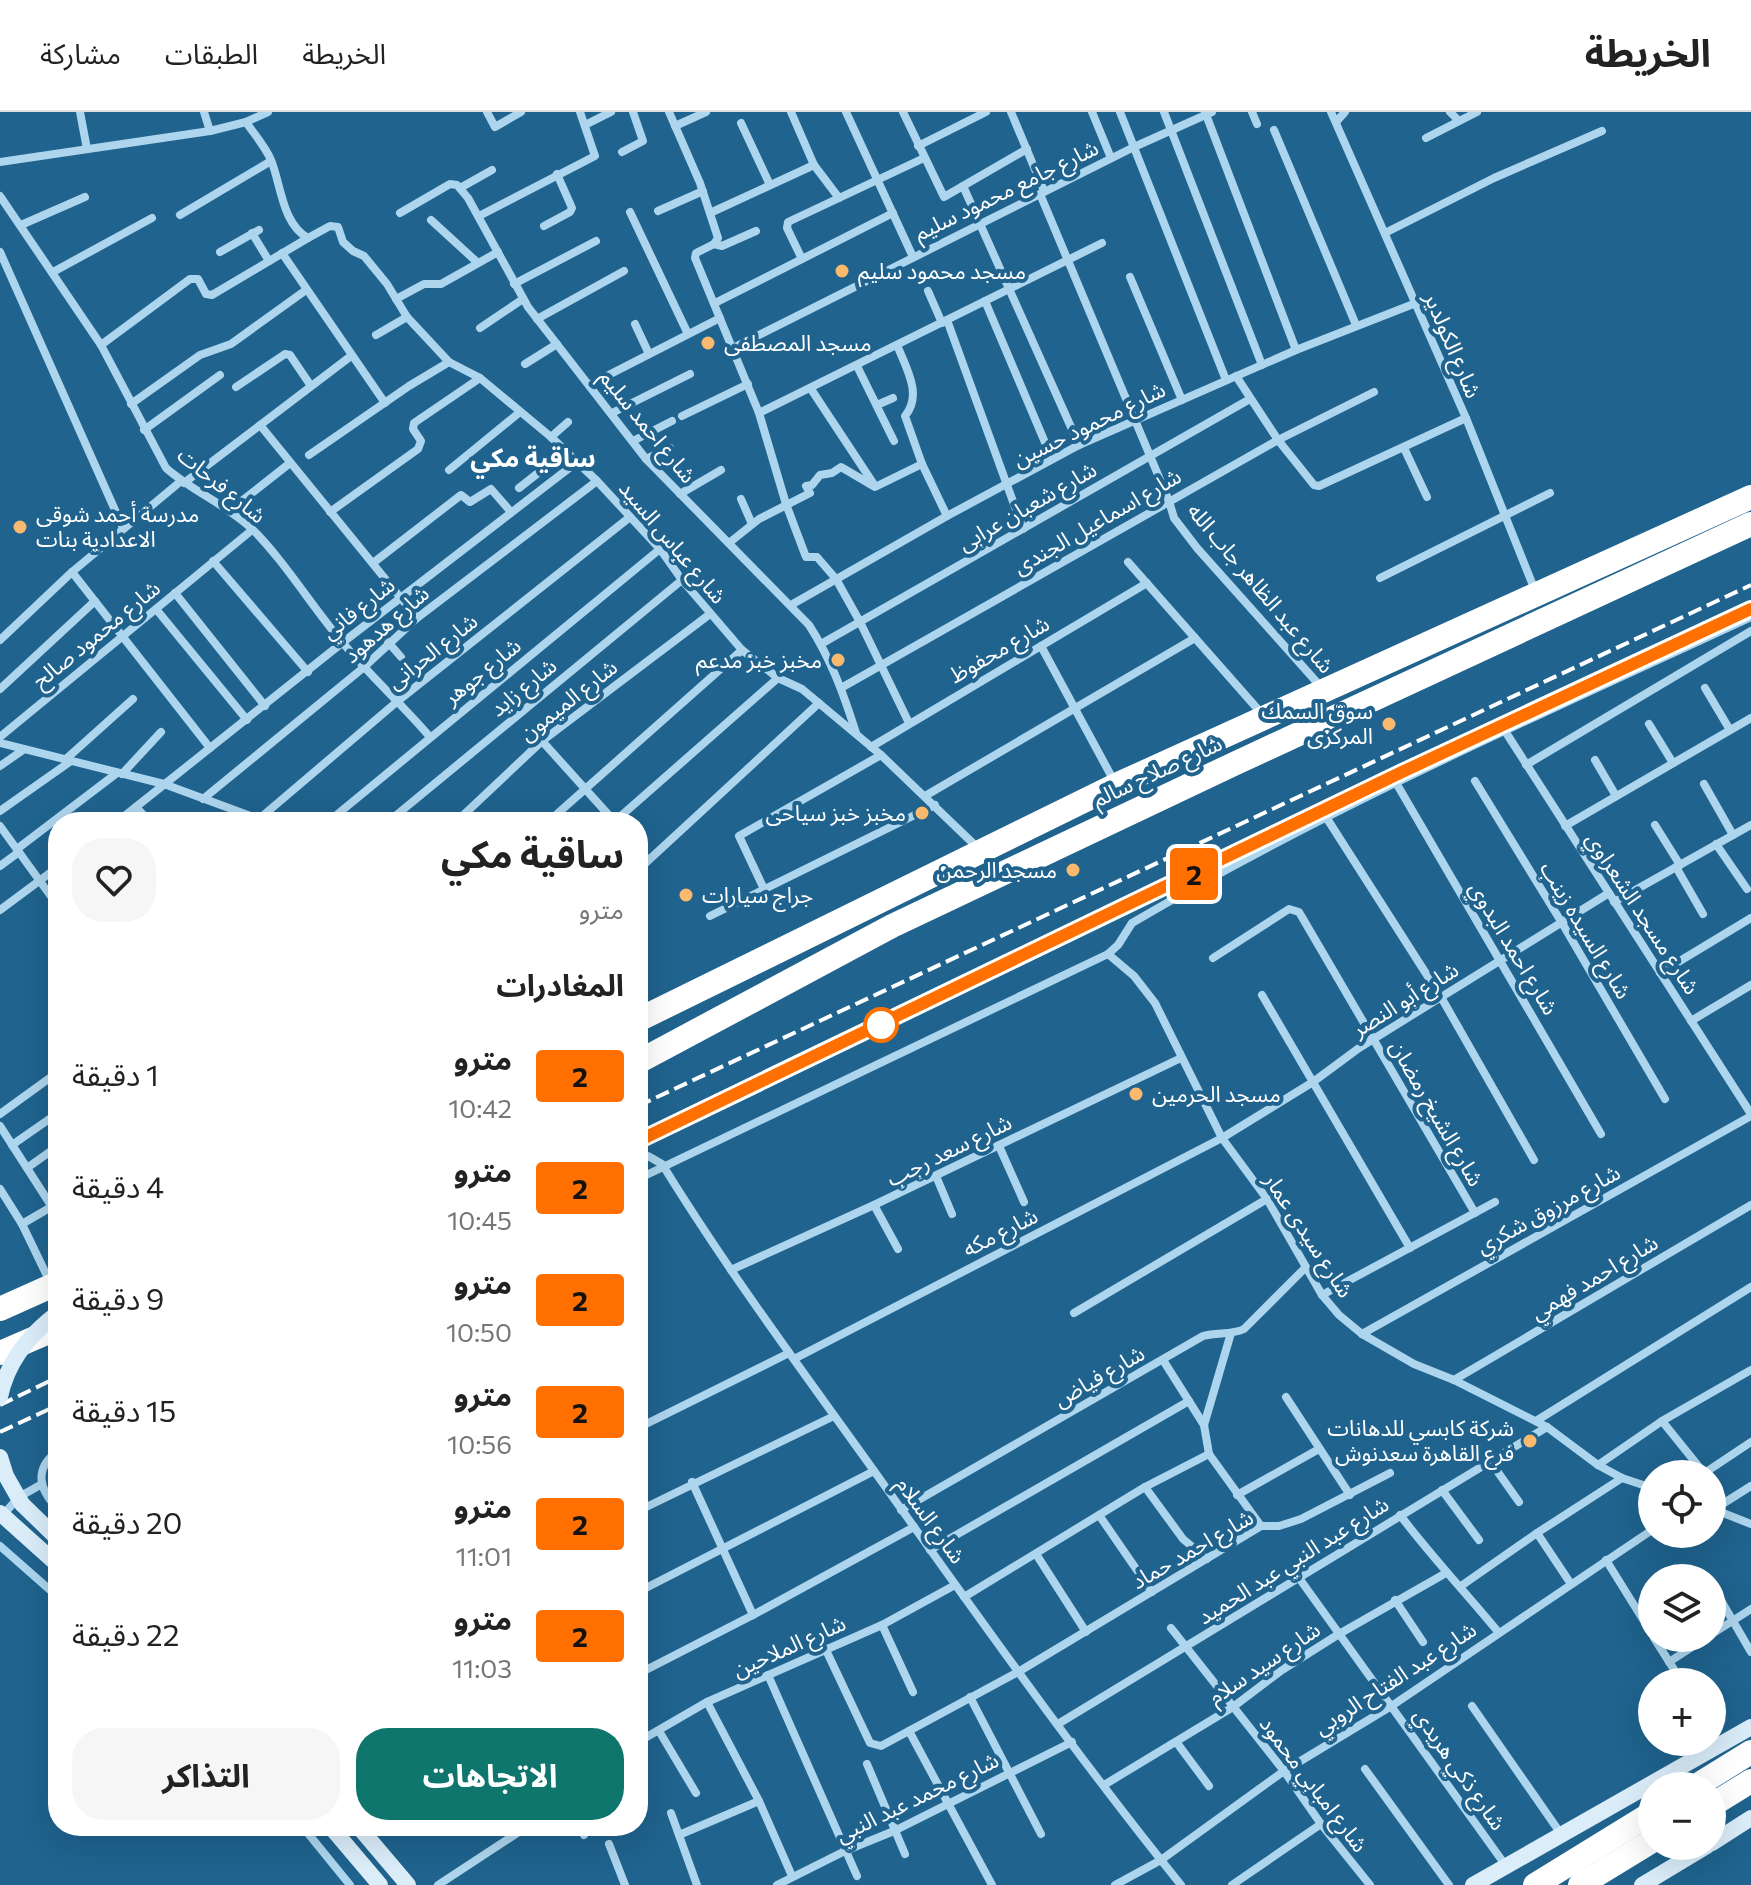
<!DOCTYPE html>
<html lang="ar">
<meta charset="utf-8">
<style>
:root{--surface:#fff;--page:#f6f6f6;--text:#222;--muted:#767676;--line:#e0e0e0;--accent:#0f766e}
body{margin:0;font-family:Commissioner,"Noto Sans Arabic",sans-serif;background:var(--page);color:var(--text);direction:rtl;height:100vh;display:flex;flex-direction:column;font-size:30px;white-space:nowrap}
*{box-sizing:border-box;margin:0}
p{font-size:26px;color:var(--muted)}
.icon{flex:none;width:44px;height:44px;fill:none;stroke:currentColor;stroke-width:2;stroke-linecap:round;stroke-linejoin:round}
.map{position:relative;flex:1;overflow:hidden;direction:ltr}
.sheet{position:absolute;left:48px;top:700px;width:600px;height:1024px;display:flex;flex-direction:column;background:var(--surface);border-radius:32px;box-shadow:0 8px 32px #0002;direction:rtl}
.sheet>*{flex:none}
.badge{padding:0 16px;border-radius:6px;font-size:28px;line-height:52px}
.controls{position:absolute;left:1638px;top:1348px;display:grid;gap:16px}
.controls a{display:grid;place-items:center;width:88px;height:88px;border-radius:50%;background:var(--surface);box-shadow:0 8px 32px #0002;font-size:40px}
.map>.badge{position:absolute;translate:-50% -50%;box-shadow:0 0 0 4px #fff}
h2{padding:0 24px;font-size:30px;line-height:72px}
.round{display:grid;place-items:center;flex:none;width:84px;height:84px;border-radius:32px;background:var(--page)}
.summary{display:flex;align-items:center;justify-content:space-between;height:136px;padding:0 24px}
h1{font-size:38px;font-weight:700;line-height:60px}
.action{display:flex;gap:16px;margin-top:auto;padding:16px 24px}
.action a{flex:1;height:92px;border-radius:32px;background:var(--accent);color:#fff;font-size:32px;font-weight:700;line-height:92px;text-align:center}
.action a+a{background:var(--page);color:var(--text)}
ul{padding:0;list-style:none}
li{display:flex;align-items:center;gap:24px;height:112px;padding:0 24px}
li div{flex:1}
li b{display:block;font-size:30px}
li em{font-style:normal}
li .badge{min-width:88px;font-weight:700;text-align:center}
header{display:flex;align-items:center;gap:48px;box-sizing:border-box;height:112px;padding:0 40px;background:var(--surface);border-bottom:2px solid var(--line)}
header strong{font-size:38px}
nav{display:flex;gap:44px;margin-inline-start:auto;font-size:28px}
.map>svg:first-child{display:block}
.lines{fill:none;stroke-linecap:round;stroke-linejoin:round}
.street{stroke:#add5ed;stroke-width:8}
.secondary{stroke:#daedf9;stroke-width:16}
.highway{stroke:#fff;stroke-width:24}
.rail{stroke:#fff;stroke-width:4;stroke-dasharray:14 6;stroke-linecap:butt}
.secondary-bridge{stroke:#daedf9;stroke-width:16}
.line-casing{stroke:#fff;stroke-width:18}
.line{stroke:#ff7000;stroke-width:12}
.poi-dot{fill:#fbb96d;stroke:#1f638e;stroke-width:3}
.stop-dot{fill:#fff;stroke:#ff7000;stroke-width:4}
.labels{text-anchor:middle;stroke-width:8;stroke-linejoin:round;paint-order:stroke}
.street-label{font-size:22px;fill:#fff;stroke:#1f638e}
.poi-label{font-size:22px;fill:#fff;stroke:#1f638e;text-anchor:start}
.quarter-label{font-size:26px;font-weight:bold;fill:#fff;stroke:#1f638e}
</style>
<header>
<strong>الخريطة</strong>
<nav><a>الخريطة</a><a>الطبقات</a><a>مشاركة</a></nav>
</header>
<div class="map">
<svg width="1751" height="1773" viewBox="0 0 1751 1773">
<rect width="100%" height="100%" fill="#1f638e"/>
<g class="lines">
<!-- street -->
<g class="street">
<polyline points="80,0 87,37"/>
<polyline points="204,0 210,19"/>
<polyline points="487,0 495,15 521,0"/>
<polyline points="669,0 700,71 718,126 714,132"/>
<polyline points="791,0 814,53 839,86"/>
<polyline points="846,0 913,145"/>
<polyline points="903,0 944,85 1027,37"/>
<polyline points="1011,0 1044,79"/>
<polyline points="1092,0 1111,46"/>
<polyline points="1120,0 1226,268"/>
<polyline points="1164,0 1262,253"/>
<polyline points="1205,0 1296,238"/>
<polyline points="1252,0 1257,12"/>
<polyline points="1331,0 1466,306 1536,481"/>
<polyline points="1450,0 1459,9"/>
<path d="M246 10C254 22 265 34 271 48 281 72 282 112 308 126L330 114 338 115 343 130 353 139 364 144 387 172 407 205 449 250 480 266 551 325 597 369 660 437 682 468 742 538 778 566 802 577 881 643 980 738"/>
<polyline points="1336,10 1345,0"/>
<polyline points="741,11 770,73"/>
<polyline points="585,13 611,0"/>
<polyline points="675,14 706,0"/>
<polyline points="1274,18 1356,213"/>
<polyline points="1426,26 1477,0"/>
<polyline points="918,34 986,0"/>
<polyline points="622,40 643,29 633,0"/>
<polyline points="0,50 210,19 246,10 268,0"/>
<polyline points="963,74 1079,333"/>
<polyline points="460,76 492,58"/>
<polyline points="1040,82 1169,389 1174,406 1197,436 1321,575"/>
<path d="M0 84 101 233 166 356C192 379 225 392 251 416 284 448 312 495 343 531 370 564 402 592 430 625"/>
<polyline points="658,99 703,79"/>
<polyline points="630,100 688,222"/>
<path d="M400 101 450 72 457 73 468 86 528 195 646 347 809 513C831 547 844 583 856 621"/>
<polyline points="710,101 814,53"/>
<polyline points="180,103 271,49"/>
<polyline points="479,104 595,44 580,0"/>
<polyline points="431,108 478,151"/>
<polyline points="21,113 85,85"/>
<polyline points="544,114 570,100 572,96 557,62"/>
<polyline points="756,119 722,134 714,132 696,141 695,146 759,301 786,392 806,445 817,445 836,467 860,510 909,611"/>
<polyline points="252,121 269,149"/>
<polyline points="1385,121 1494,66 1602,19"/>
<polyline points="0,140 123,416"/>
<polyline points="220,140 259,118"/>
<polyline points="282,141 385,291"/>
<polyline points="802,147 787,116 788,110 924,46"/>
<polyline points="53,160 152,106"/>
<polyline points="1130,165 1182,288"/>
<polyline points="514,172 596,129"/>
<polyline points="928,179 942,211"/>
<polyline points="396,187 424,172 441,172 498,140"/>
<polyline points="985,189 1052,347"/>
<polyline points="715,191 893,101"/>
<polyline points="537,207 624,159"/>
<polyline points="947,208 1023,417"/>
<polyline points="635,212 649,242"/>
<polyline points="480,216 523,187"/>
<polyline points="376,223 407,205"/>
<polyline points="101,233 190,167 198,167 206,182 212,183 308,126"/>
<path d="M897 233C906 256 923 283 905 304L922 352 947 404"/>
<polyline points="733,236 1134,35 1212,0"/>
<polyline points="525,252 557,232"/>
<polyline points="857,254 894,329"/>
<polyline points="1236,264 1278,328 1314,373 1319,374 1466,306"/>
<polyline points="591,272 720,206"/>
<polyline points="236,275 285,242 290,243 311,274"/>
<polyline points="811,277 873,371"/>
<polyline points="131,292 200,243 231,232 306,178"/>
<polyline points="877,293 893,286"/>
<polyline points="612,301 690,262"/>
<polyline points="759,301 1102,131"/>
<polyline points="682,304 748,272"/>
<polyline points="260,313 417,506"/>
<polyline points="144,318 220,263"/>
<polyline points="551,325 568,310"/>
<polyline points="633,329 672,309"/>
<polyline points="1404,336 1427,385"/>
<polyline points="309,343 409,274 449,250"/>
<polyline points="646,347 670,336"/>
<polyline points="449,358 520,300"/>
<polyline points="184,371 351,244"/>
<polyline points="519,376 566,339"/>
<polyline points="680,382 721,358"/>
<polyline points="741,387 752,412"/>
<polyline points="229,399 290,351"/>
<polyline points="330,400 418,337 421,329 413,317 414,311 480,266"/>
<polyline points="729,431 759,407 810,381 806,374 812,373 820,363 832,361 841,355 875,375 922,352"/>
<polyline points="213,449 308,560"/>
<polyline points="1128,450 1262,602"/>
<polyline points="373,451 461,383 470,390 491,377 511,400"/>
<polyline points="72,460 210,636"/>
<polyline points="1380,466 1550,381"/>
<polyline points="175,481 265,594"/>
<polyline points="791,493 947,404 1079,333 1296,238 1416,191"/>
<polyline points="156,497 247,608"/>
<polyline points="0,528 72,460 181,369"/>
<polyline points="388,530 401,545"/>
<polyline points="821,532 1250,287"/>
<polyline points="1041,534 1114,669"/>
<polyline points="841,576 1278,328 1374,280"/>
<polyline points="1705,576 1730,618"/>
<polyline points="0,577 95,489"/>
<polyline points="1649,612 1673,651"/>
<polyline points="1505,619 1751,1002"/>
<polyline points="0,625 252,418"/>
<polyline points="542,629 615,710"/>
<polyline points="0,631 164,672 267,710"/>
<polyline points="871,635 1147,471"/>
<polyline points="66,647 133,587"/>
<polyline points="1595,648 1616,684"/>
<polyline points="1526,653 1751,519"/>
<polyline points="0,654 23,638"/>
<polyline points="122,662 161,620"/>
<polyline points="1395,669 1601,1022"/>
<polyline points="1475,669 1562,811 1665,987"/>
<polyline points="1704,672 1733,723"/>
<polyline points="925,684 1195,526"/>
<polyline points="203,687 363,556 417,506 597,369"/>
<polyline points="136,695 150,710"/>
<polyline points="0,699 71,649"/>
<polyline points="1326,705 1441,885 1534,1048"/>
<polyline points="259,707 399,588 630,405"/>
<polyline points="117,710 342,531 577,350"/>
<polyline points="328,710 660,437"/>
<polyline points="388,710 682,468"/>
<polyline points="456,710 542,629 710,502"/>
<polyline points="548,710 742,538"/>
<polyline points="614,710 778,566"/>
<polyline points="1655,713 1680,753"/>
<polyline points="0,714 58,794"/>
<polyline points="1565,714 1751,606"/>
<polyline points="1716,732 1747,777"/>
<polyline points="638,736 648,748"/>
<polyline points="17,737 117,661"/>
<polyline points="0,754 19,740"/>
<polyline points="1676,755 1703,802"/>
<polyline points="638,758 819,591"/>
<polyline points="764,777 739,724 881,643"/>
<polyline points="1614,790 1751,713"/>
<polyline points="0,798 58,755"/>
<polyline points="710,804 935,693"/>
<polyline points="1108,842 1134,864 1155,891 1222,1026 1267,1087 1322,1183 1339,1203 1362,1222 1414,1252 1454,1268 1547,1315 1598,1353 1622,1366 1652,1376"/>
<polyline points="1213,846 1289,797 1299,800 1475,1101"/>
<polyline points="1660,861 1751,806"/>
<polyline points="1262,883 1410,1136"/>
<polyline points="1691,909 1751,873"/>
<polyline points="0,1002 58,960"/>
<polyline points="0,1014 52,1095"/>
<polyline points="12,1033 58,1001"/>
<polyline points="999,1034 1024,1090"/>
<path d="M638 1046 648 1044 662 1052C729 1161 807 1265 882 1370 979 1506 1076 1643 1181 1773"/>
<polyline points="27,1056 58,1034"/>
<polyline points="936,1064 952,1102"/>
<path d="M638 1067 1108 842 1118 833 1132 811C1331 694 1542 602 1751 505"/>
<polyline points="0,1077 22,1112 50,1170"/>
<polyline points="874,1093 898,1137"/>
<polyline points="22,1112 58,1091"/>
<polyline points="731,1158 874,1093 1181,946"/>
<polyline points="1322,1183 1495,1090"/>
<polyline points="1074,1201 1267,1087"/>
<polyline points="1362,1222 1751,1004"/>
<polyline points="794,1247 1222,1026 1313,970 1359,936 1609,781"/>
<polyline points="1163,1248 1204,1313 1209,1342 1261,1414"/>
<polyline points="1454,1268 1751,1093"/>
<polyline points="1286,1285 1350,1383"/>
<polyline points="1536,1309 1751,1175"/>
<polyline points="1662,1309 1704,1361"/>
<polyline points="1204,1313 1231,1221"/>
<polyline points="638,1316 789,1241"/>
<path d="M58 1339C34 1356 38 1377 58 1397"/>
<polyline points="56,1340 53,1325 58,1314"/>
<polyline points="1490,1349 1519,1390"/>
<polyline points="1598,1353 1662,1309 1751,1258"/>
<polyline points="1703,1362 1751,1330"/>
<polyline points="692,1370 753,1503"/>
<polyline points="1145,1375 1183,1427 1207,1447"/>
<polyline points="1442,1378 1479,1428"/>
<polyline points="1237,1383 1319,1337"/>
<polyline points="1713,1397 1751,1412"/>
<path d="M901 1398 1203 1224C1217 1220 1232 1223 1244 1217L1305 1156"/>
<polyline points="1713,1398 1751,1374"/>
<polyline points="638,1399 834,1304"/>
<polyline points="1099,1403 1152,1480"/>
<path d="M1400 1403C1431 1444 1466 1481 1499 1521"/>
<polyline points="1,1405 19,1385 42,1372"/>
<polyline points="1537,1421 1571,1472"/>
<polyline points="0,1434 58,1485"/>
<polyline points="930,1438 1189,1289"/>
<polyline points="1036,1442 1086,1520"/>
<polyline points="1606,1448 1652,1522"/>
<polyline points="1299,1466 1506,1754"/>
<polyline points="1461,1474 1537,1421 1622,1366"/>
<polyline points="638,1480 874,1359"/>
<polyline points="964,1485 1145,1375 1209,1342"/>
<polyline points="1719,1485 1751,1540"/>
<polyline points="1395,1488 1423,1530"/>
<polyline points="882,1513 913,1580"/>
<polyline points="1171,1516 1284,1659 1321,1712 1370,1773"/>
<polyline points="1712,1522 1751,1497"/>
<polyline points="1654,1526 1682,1570"/>
<polyline points="825,1536 870,1631 881,1634 1018,1560 1261,1414 1279,1414 1301,1407 1390,1361"/>
<polyline points="1669,1550 1706,1526"/>
<polyline points="638,1562 753,1503 914,1415"/>
<polyline points="768,1563 857,1764"/>
<polyline points="970,1585 1041,1722"/>
<polyline points="707,1590 759,1689 792,1764"/>
<polyline points="1472,1594 1561,1722"/>
<polyline points="1058,1612 1547,1315"/>
<polyline points="659,1619 696,1681"/>
<polyline points="909,1619 992,1773"/>
<polyline points="638,1630 707,1590 882,1513 955,1473"/>
<polyline points="1177,1631 1209,1674"/>
<polyline points="867,1652 905,1742"/>
<polyline points="1365,1657 1449,1773"/>
<polyline points="1104,1673 1233,1595 1282,1558 1339,1522 1446,1461"/>
<polyline points="671,1701 697,1773"/>
<polyline points="302,1714 350,1773"/>
<polyline points="579,1714 584,1723"/>
<polyline points="679,1723 759,1689"/>
<polyline points="368,1724 383,1714"/>
<polyline points="609,1732 625,1773"/>
<polyline points="438,1773 528,1714"/>
<polyline points="777,1773 845,1739 894,1719 1072,1630"/>
<polyline points="1115,1773 1161,1748 1284,1659 1393,1593 1652,1418"/>
<polyline points="1232,1773 1321,1712"/>
</g>
<!-- secondary -->
<g class="secondary">
<polyline points="22,1392 58,1427"/>
<polyline points="330,1714 380,1773"/>
<polyline points="358,1714 408,1773"/>
<polyline points="1712,1731 1751,1706"/>
<polyline points="1473,1773 1751,1615"/>
<polyline points="1642,1773 1707,1734"/>
</g>
<!-- highway -->
<g class="highway">
<polyline points="638,908 1116,673 1751,385"/>
<polyline points="638,950 892,814 1236,651 1751,412"/>
<polyline points="0,1197 58,1171"/>
<polyline points="0,1241 58,1216"/>
<polyline points="1696,1674 1751,1640"/>
<polyline points="1712,1693 1751,1669"/>
<polyline points="1535,1773 1652,1701"/>
<polyline points="1580,1773 1652,1729"/>
</g>
<!-- rail -->
<g class="rail">
<polyline points="638,994 1751,473"/>
<polyline points="638,1029 1402,660 1751,497"/>
<polyline points="0,1293 58,1265"/>
<polyline points="0,1320 58,1293"/>
</g>
<!-- secondary-bridge -->
<g class="secondary-bridge">
<path d="M0 1285C7 1250 30 1222 58 1201"/>
<polyline points="0,1345 6,1364 22,1392"/>
<polyline points="0,1401 58,1453"/>
</g>
</g>
<g class="lines">
<defs>
<polyline id="line" points="638,1029 1402,660 1751,497"/>
</defs>
<!-- line casing -->
<use href="#line" class="line-casing"/>
<!-- line -->
<use href="#line" class="line"/>
</g>
<!-- markers -->
<g class="poi-dot">
<circle cx="842" cy="159" r="8"/>
<circle cx="708" cy="231" r="8"/>
<circle cx="20" cy="415" r="8"/>
<circle cx="838" cy="548" r="8"/>
<circle cx="1389" cy="612" r="8"/>
<circle cx="922" cy="701" r="8"/>
<circle cx="1073" cy="758" r="8"/>
<circle cx="686" cy="783" r="8"/>
<circle cx="1136" cy="982" r="8"/>
<circle cx="1530" cy="1329" r="8"/>
</g>
<circle class="stop-dot" cx="881" cy="913" r="16"/>
<g class="labels">
<!-- street labels -->
<g class="street-label">
<text transform="translate(1006 78) rotate(-26)" y="8">شارع جامع محمود سليم</text>
<text transform="translate(1453 233) rotate(67)" y="8">شارع الكولدير</text>
<text transform="translate(1089 312) rotate(-26)" y="8">شارع محمود حسين</text>
<text transform="translate(648 314) rotate(51)" y="8">شارع احمد سليم</text>
<text transform="translate(222 373) rotate(39)" y="8">شارع فرحات</text>
<text transform="translate(1027 394) rotate(-30)" y="8">شارع شعبان عرابى</text>
<text transform="translate(1097 409) rotate(-30)" y="8">شارع اسماعيل الجندى</text>
<text transform="translate(673 430) rotate(50)" y="8">شارع عباس السيد</text>
<text transform="translate(1261 476) rotate(50)" y="8">شارع عبد الظاهر جاب الله</text>
<text transform="translate(358 496) rotate(-38)" y="8">شارع فاني</text>
<text transform="translate(386 512) rotate(-41)" y="8">شارع هدهود</text>
<text transform="translate(96 522) rotate(-39)" y="8">شارع محمود صالح</text>
<text transform="translate(999 537) rotate(-30)" y="8">شارع محفوظ</text>
<text transform="translate(432 539) rotate(-38)" y="8">شارع الحرانى</text>
<text transform="translate(482 559) rotate(-39)" y="8">شارع جوهر</text>
<text transform="translate(523 575) rotate(-39)" y="8">شارع زايد</text>
<text transform="translate(568 588) rotate(-38)" y="8">شارع الميمون</text>
<text transform="translate(1157 659) rotate(-25)" y="8">شارع صلاح سالم</text>
<text transform="translate(1643 801) rotate(57)" y="8">شارع مسجد الشعراوي</text>
<text transform="translate(1586 818) rotate(59)" y="8">شارع السيده زينب</text>
<text transform="translate(1514 836) rotate(59)" y="8">شارع احمد البدوي</text>
<text transform="translate(1405 887) rotate(-32)" y="8">شارع أبو النصر</text>
<text transform="translate(1437 1001) rotate(60)" y="8">شارع الشيخ رمضان</text>
<text transform="translate(949 1038) rotate(-26)" y="8">شارع سعد رجب</text>
<text transform="translate(1548 1097) rotate(-29)" y="8">شارع مرزوق شكري</text>
<text transform="translate(1000 1120) rotate(-27)" y="8">شارع مكه</text>
<text transform="translate(1309 1123) rotate(57)" y="8">شارع سيدى عمار</text>
<text transform="translate(1594 1165) rotate(-31)" y="8">شارع احمد فهمي</text>
<text transform="translate(1099 1264) rotate(-30)" y="8">شارع فياض</text>
<text transform="translate(931 1408) rotate(54)" y="8">شارع السلام</text>
<text transform="translate(1192 1437) rotate(-30)" y="8">شارع احمد حماد</text>
<text transform="translate(1293 1448) rotate(-32)" y="8">شارع عبد النبي عبد الحميد</text>
<text transform="translate(789 1534) rotate(-24)" y="8">شارع الملاحين</text>
<text transform="translate(1264 1551) rotate(-34)" y="8">شارع سيد سلام</text>
<text transform="translate(1395 1566) rotate(-33)" y="8">شارع عبد الفتاح الروبي</text>
<text transform="translate(1460 1657) rotate(55)" y="8">شارع ذكي هريدي</text>
<text transform="translate(1314 1672) rotate(53)" y="8">شارع امبابي محمود</text>
<text transform="translate(917 1685) rotate(-26)" y="8">شارع محمد عبد النبي</text>
</g>
<!-- poi labels -->
<g class="poi-label">
<text x="858" y="167">مسجد محمود سليم</text>
<text x="724" y="239">مسجد المصطفى</text>
<text x="36" y="410">مدرسة أحمد شوقى<tspan x="36" dy="25">الاعدادية بنات</tspan></text>
<text x="822" y="556" text-anchor="end">مخبز خبز مدعم</text>
<text x="1373" y="607" text-anchor="end">سوق السمك<tspan x="1373" dy="25">المركزى</tspan></text>
<text x="906" y="709" text-anchor="end">مخبز خبز سياحى</text>
<text x="1057" y="766" text-anchor="end">مسجد الرحمن</text>
<text x="702" y="791">جراج سيارات</text>
<text x="1152" y="990">مسجد الحرمين</text>
<text x="1514" y="1324" text-anchor="end">شركة كابسي للدهانات<tspan x="1514" dy="25">فرع القاهرة سعدنوش</tspan></text>
</g>
<!-- quarter labels -->
<g class="quarter-label">
<text x="533" y="355">ساقية مكي</text>
</g>
</g>
</svg>
<div class="controls">
<a><svg class="icon" aria-label="locate" viewBox="0 0 24 24"><circle cx="12" cy="12" r="6"/><path d="M12 2v4M12 18v4M2 12h4M18 12h4"/></svg></a>
<a><svg class="icon" aria-label="layers" viewBox="0 0 24 24"><path d="M12 4l9 5-9 5-9-5zM3 14l9 5 9-5"/></svg></a>
<a>+</a>
<a>−</a>
</div>
<b class="badge" style="left:1194px;top:762px;background:#ff7000;color:#111">2</b>
<section class="sheet">
<div class="summary"><div><h1>ساقية مكي</h1><p>مترو</p></div><a class="round"><svg class="icon" aria-label="heart" viewBox="0 0 24 24"><path d="M12 20l-8-8c-3-5 5-10 8-4 3-6 11-1 8 4z"/></svg></a></div>
<h2>المغادرات</h2>
<ul>
<li><span class="badge" style="background:#ff7000;color:#111">2</span><div><b>مترو</b><p>10:42</p></div><em>1 دقيقة</em></li>
<li><span class="badge" style="background:#ff7000;color:#111">2</span><div><b>مترو</b><p>10:45</p></div><em>4 دقيقة</em></li>
<li><span class="badge" style="background:#ff7000;color:#111">2</span><div><b>مترو</b><p>10:50</p></div><em>9 دقيقة</em></li>
<li><span class="badge" style="background:#ff7000;color:#111">2</span><div><b>مترو</b><p>10:56</p></div><em>15 دقيقة</em></li>
<li><span class="badge" style="background:#ff7000;color:#111">2</span><div><b>مترو</b><p>11:01</p></div><em>20 دقيقة</em></li>
<li><span class="badge" style="background:#ff7000;color:#111">2</span><div><b>مترو</b><p>11:03</p></div><em>22 دقيقة</em></li>
</ul>
<div class="action"><a>الاتجاهات</a><a>التذاكر</a></div>
</section>
</div>
